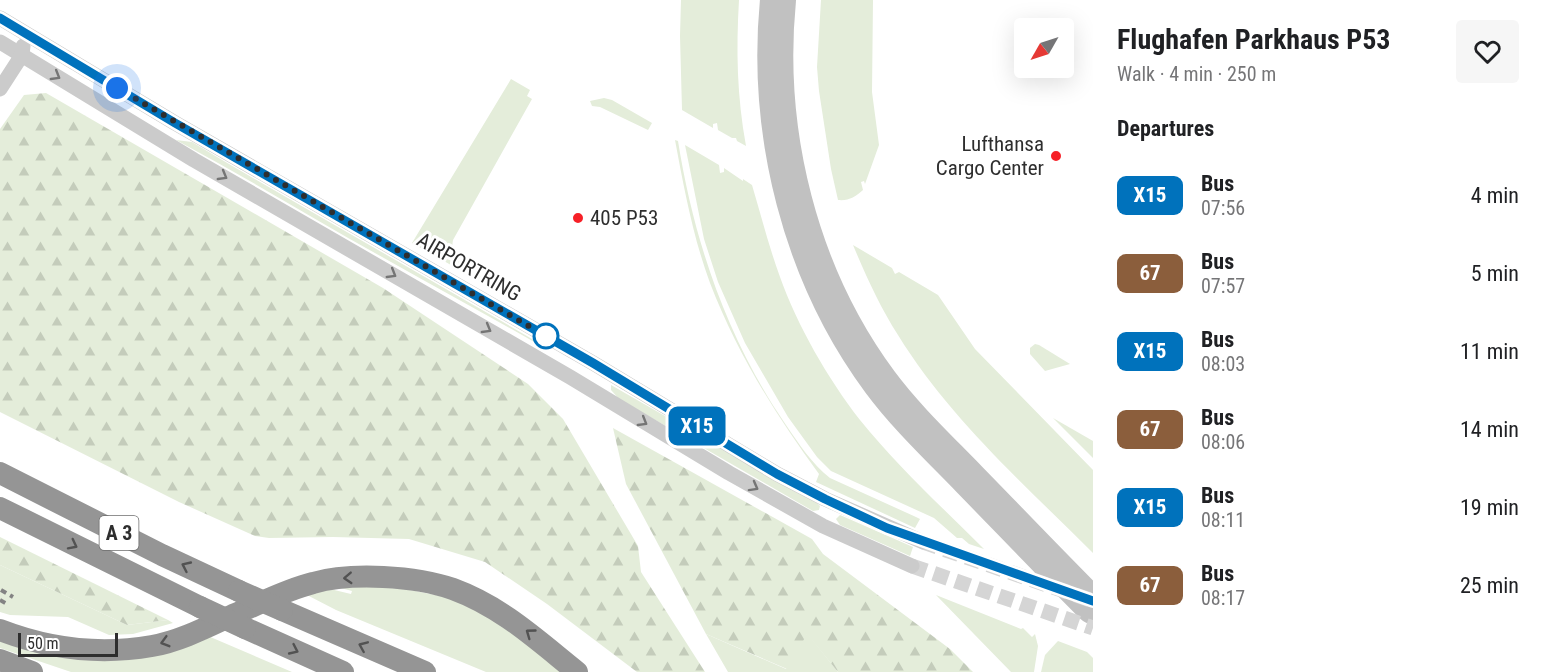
<!DOCTYPE html>
<meta charset="utf-8">
<style>
:root{--surface:#fff;--page:#f6f6f6;--text:#202124;--muted:#757577}
body{margin:0;font-family:"Roboto Condensed",sans-serif;background:var(--page);color:var(--text);height:100vh;display:flex;flex-direction:column;font-size:22px;white-space:nowrap}
*{box-sizing:border-box;margin:0}
p{font-size:20px;color:var(--muted)}
.icon{flex:none;width:33px;height:33px;fill:none;stroke:currentColor;stroke-width:2;stroke-linecap:round;stroke-linejoin:round}
.map{position:relative;flex:1;overflow:hidden}
.details{display:flex;flex-direction:column;background:var(--surface);width:450px}
.details>*{flex:none}
.badge{padding:0 12px;border-radius:9px;font-size:21px;line-height:39px}
.needle{width:39px;rotate:231deg}
.fabs{position:absolute;left:1014px;top:18px;display:grid;gap:12px}
.fabs a{display:grid;place-items:center;width:60px;height:60px;border-radius:6px;background:var(--surface);box-shadow:0 6px 24px #0002;font-size:30px}
.scale{position:absolute;left:18px;bottom:15px;width:100px;box-sizing:border-box;padding-left:6px;border:3px solid #2e2e2e;border-top:0;font-size:16px;line-height:21px;white-space:nowrap;color:#2e2e2e;-webkit-text-stroke:4px #fff;paint-order:stroke}
.you{position:absolute;width:30px;height:30px;margin:-15px;border:4px solid #fff;border-radius:50%;background:#1a73e8;box-shadow:0 0 0 9px #1a73e833}
.map>.badge{position:absolute;translate:-50% -50%;box-shadow:0 0 0 3px #fff}
h2{padding:0 24px;font-size:22px;line-height:54px}
.round{display:grid;place-items:center;flex:none;width:63px;height:63px;border-radius:6px;background:var(--page)}
.summary{display:flex;align-items:center;justify-content:space-between;height:102px;padding:0 24px}
h1{font-size:28px;font-weight:700;line-height:45px}
ul{padding:0;list-style:none}
li{display:flex;align-items:center;gap:18px;height:78px;padding:0 24px}
li div{flex:1}
li b{display:block;font-size:22px}
li em{font-style:normal}
li .badge{min-width:66px;font-weight:700;text-align:center}
main{display:flex;flex:1;min-height:0}
.map>svg:first-child{display:block}
.grass{fill:#e4edda}
.forest{fill:url(#forest-firs)}
.lines{fill:none;stroke-linecap:round;stroke-linejoin:round}
.taxiway{stroke:#c1c1c1;stroke-width:36}
.minor-tunnel{stroke:#d5d5d5;stroke-width:15;stroke-dasharray:15 8;stroke-linecap:butt}
.minor{stroke:#cbcbcb;stroke-width:15}
.highway{stroke:#959595;stroke-width:22}
.rail{stroke:#838383;stroke-width:4;stroke-dasharray:6 4.5;stroke-linecap:butt}
.highway-bridge{stroke:#959595;stroke-width:22}
.oneway{stroke:#757575}
.oneway2{stroke:#525252}
.line-casing{stroke:#fff;stroke-width:14}
.line{stroke:#0072bc;stroke-width:9}
.walk{stroke:#2e2e2e;stroke-width:6;stroke-dasharray:0 10.8}
.poi-dot{fill:#f62027;stroke:#fff;stroke-width:2}
.stop-dot{fill:#fff;stroke:#0072bc;stroke-width:3}
.labels{text-anchor:middle;stroke-width:6;stroke-linejoin:round;paint-order:stroke}
.shield{fill:#fff;stroke:#6d6d6d;stroke-width:1.5}
.shield-label{font-size:20px;font-weight:bold;fill:#2e2e2e}
.poi-label{font-size:21px;fill:#2e2e2e;stroke:#fff;text-anchor:end}
.street-label{font-size:21px;fill:#2e2e2e;stroke:#fff}
</style>
<main>
<div class="map">
<svg width="1093" height="672" viewBox="0 0 1093 672">
<defs>
<pattern id="forest-firs" width="22" height="20" patternUnits="userSpaceOnUse" patternTransform="scale(1.5)"><rect width="22" height="20" fill="#e4edda"/><path d="M5 1l3.5 6h-7zM16 11l3.5 6h-7z" fill="#c4ccbb"/></pattern>
</defs>
<rect width="100%" height="100%" fill="#fff"/>
<!-- grass -->
<g class="grass">
<path d="M681 0H739C736 51 737 96 746 146L737 141 736 138H732L718 130 717 123 713 124V128L682 110 680 36Z"/>
<path d="M821 0H873L872 92 879 145 865 184 864 181 861 182 863 190C855 197 849 201 838 200L831 169 819 91 817 67Z"/>
<path d="M511 79 530 90 527 96 532 99 453 240C449 260 469 269 484 277L481 282 412 243Z"/>
<polygon points="604,98 612,100 652,123 648,130 600,107 592,106 590,101"/>
<path d="M176 140 192 142C308 211 427 277 544 346L543 347C493 318 442 291 391 262 319 222 249 179 176 140Z"/>
<path d="M675 140 678 141C694 242 728 341 786 425 799 444 812 464 830 478L916 517 920 519 915 528 816 482 819 474C775 414 737 353 710 283 693 237 684 188 675 140Z"/>
<path d="M685 145 719 165 720 173 724 172V168L743 181V179L752 185C761 215 769 247 780 277 797 325 828 379 860 420 897 466 942 507 984 549L969 544 962 538H957L934 518 831 471 817 457 788 417 745 343 718 282 704 239Z"/>
<path d="M853 245 892 268 895 274 899 272 938 295 975 349 1093 470V553C1025 485 949 418 898 335 880 307 866 276 853 245Z"/>
<polygon points="1035,344 1039,345 1070,364 1045,371 1030,354 1030,348"/>
<polygon points="611,385 817,503 820,506 819,510 813,511 619,399 611,390"/>
<polygon points="1053,418 1093,441 1093,458"/>
<polygon points="840,515 913,547 910,556 840,525 836,519"/>
<polygon points="0,565 127,625 168,620 173,623 133,634 109,635 68,617 10,615 0,612"/>
<polygon points="379,584 451,598 506,626 563,672 486,672 336,610 307,595 330,589 351,594 352,591 337,587"/>
<polygon points="936,595 1021,629 1023,628 1032,637 1035,634 1038,646 1034,672 1011,672"/>
<polygon points="807,633 838,672 728,672 706,634 786,669"/>
<polygon points="208,636 292,672 71,672 0,648 0,639 31,651"/>
<polygon points="1058,641 1087,652 1093,658 1093,672 1041,672 1045,655"/>
</g>
<!-- forest -->
<g class="forest">
<polygon points="46,93 383,288 528,384 563,419 638,546 641,572 705,672 637,672 547,604 485,562 409,539 333,537 269,538 255,536 179,502 0,412 0,129 24,95"/>
<polygon points="613,428 812,539 823,554 950,649 973,672 838,672 807,634 787,669 706,634 626,484"/>
<polygon points="0,537 168,620 127,625 0,565"/>
</g>
<g class="lines">
<!-- taxiway -->
<path class="taxiway" d="M778 0C765 133 800 274 880 382 906 417 939 448 969 479 1010 521 1051 564 1093 606"/>
<!-- minor-tunnel -->
<g class="minor-tunnel">
<polyline points="923,542 1093,601"/>
<polyline points="912,566 1093,628"/>
</g>
<!-- minor -->
<g class="minor">
<polyline points="0,18 175,123 593,363 777,474 825,499 923,542"/>
<polyline points="0,42 194,160 570,377 729,473 823,526 912,566"/>
<polyline points="0,89 22,55 23,46"/>
</g>
<!-- highway -->
<g class="highway">
<polyline points="0,473 162,555 239,591"/>
<polyline points="0,508 200,607"/>
<polyline points="282,610 425,672"/>
<polyline points="245,628 343,672"/>
<path d="M0 630C49 649 100 655 152 646 180 641 207 627 233 615 259 604 285 590 313 583 351 572 416 576 453 589 502 607 537 640 577 672"/>
<polyline points="0,660 32,672"/>
</g>
<!-- rail -->
<g class="rail">
<polyline points="1,590 13,597"/>
<polyline points="0,600 9,605"/>
</g>
<!-- highway-bridge -->
<g class="highway-bridge">
<polyline points="239,591 282,610"/>
<polyline points="200,607 245,628"/>
</g>
</g>
<!-- one-way arrows -->
<defs><path id="oneway-chevron" d="M-2-3.5L2.5 0L-2 3.5" fill="none" stroke-width="1.6" stroke-linecap="round" stroke-linejoin="round" transform="scale(1.5)"/></defs>
<g class="oneway">
<use href="#oneway-chevron" transform="translate(56 76) rotate(31)"/>
<use href="#oneway-chevron" transform="translate(223 176) rotate(30)"/>
<use href="#oneway-chevron" transform="translate(392 274) rotate(31)"/>
<use href="#oneway-chevron" transform="translate(487 329) rotate(30)"/>
<use href="#oneway-chevron" transform="translate(643 422) rotate(31)"/>
<use href="#oneway-chevron" transform="translate(754 487) rotate(29)"/>
</g>
<g class="oneway2">
<use href="#oneway-chevron" transform="translate(73 545) rotate(27)"/>
<use href="#oneway-chevron" transform="translate(186 566) rotate(-155)"/>
<use href="#oneway-chevron" transform="translate(348 578) rotate(177)"/>
<use href="#oneway-chevron" transform="translate(530 633) rotate(-144)"/>
<use href="#oneway-chevron" transform="translate(165 642) rotate(164)"/>
<use href="#oneway-chevron" transform="translate(363 646) rotate(-157)"/>
<use href="#oneway-chevron" transform="translate(294 650) rotate(25)"/>
</g>
<g class="lines">
<defs>
<polyline id="line" points="0,18 175,123 593,363 777,474 825,499 887,528 1093,601"/>
</defs>
<!-- line casing -->
<use href="#line" class="line-casing"/>
<!-- line -->
<use href="#line" class="line"/>
<!-- walk -->
<polyline class="walk" points="117,88 546,336"/>
</g>
<!-- markers -->
<g class="poi-dot">
<circle cx="1056" cy="156" r="6"/>
<circle cx="578" cy="218" r="6"/>
</g>
<circle class="stop-dot" cx="546" cy="336" r="12"/>
<g class="labels">
<!-- shield labels -->
<rect class="shield" x="99.5" y="516" width="39" height="34" rx="4.5"/>
<g class="shield-label">
<text x="119" y="540">A 3</text>
</g>
<!-- poi labels -->
<g class="poi-label">
<text x="1044" y="151">Lufthansa<tspan x="1044" dy="24">Cargo Center</tspan></text>
<text x="590" y="225" text-anchor="start">405 P53</text>
</g>
<!-- street labels -->
<g class="street-label">
<text transform="translate(469 267) rotate(30)" y="7">AIRPORTRING</text>
</g>
</g>
</svg>
<div class="fabs">
<a><svg class="needle" viewBox="-14 -14 28 28"><path d="M0-13l5 13h-10z" fill="#e53935"/><path d="M0 13l5-13h-10z" fill="#757577"/></svg></a>
</div>
<div class="scale">50 m</div>
<div class="you" style="left:117px;top:88px"></div>
<b class="badge" style="left:697px;top:426px;background:#0072bc;color:#fff">X15</b>
</div>
<section class="details">
<div class="summary"><div><h1>Flughafen Parkhaus P53</h1><p>Walk · 4 min · 250 m</p></div><a class="round"><svg class="icon" aria-label="heart" viewBox="0 0 24 24"><path d="M12 20l-8-8c-3-5 5-10 8-4 3-6 11-1 8 4z"/></svg></a></div>
<h2>Departures</h2>
<ul>
<li><span class="badge" style="background:#0072bc;color:#fff">X15</span><div><b>Bus</b><p>07:56</p></div><em>4 min</em></li>
<li><span class="badge" style="background:#8b5e3c;color:#fff">67</span><div><b>Bus</b><p>07:57</p></div><em>5 min</em></li>
<li><span class="badge" style="background:#0072bc;color:#fff">X15</span><div><b>Bus</b><p>08:03</p></div><em>11 min</em></li>
<li><span class="badge" style="background:#8b5e3c;color:#fff">67</span><div><b>Bus</b><p>08:06</p></div><em>14 min</em></li>
<li><span class="badge" style="background:#0072bc;color:#fff">X15</span><div><b>Bus</b><p>08:11</p></div><em>19 min</em></li>
<li><span class="badge" style="background:#8b5e3c;color:#fff">67</span><div><b>Bus</b><p>08:17</p></div><em>25 min</em></li>
</ul>
</section>
</main>
